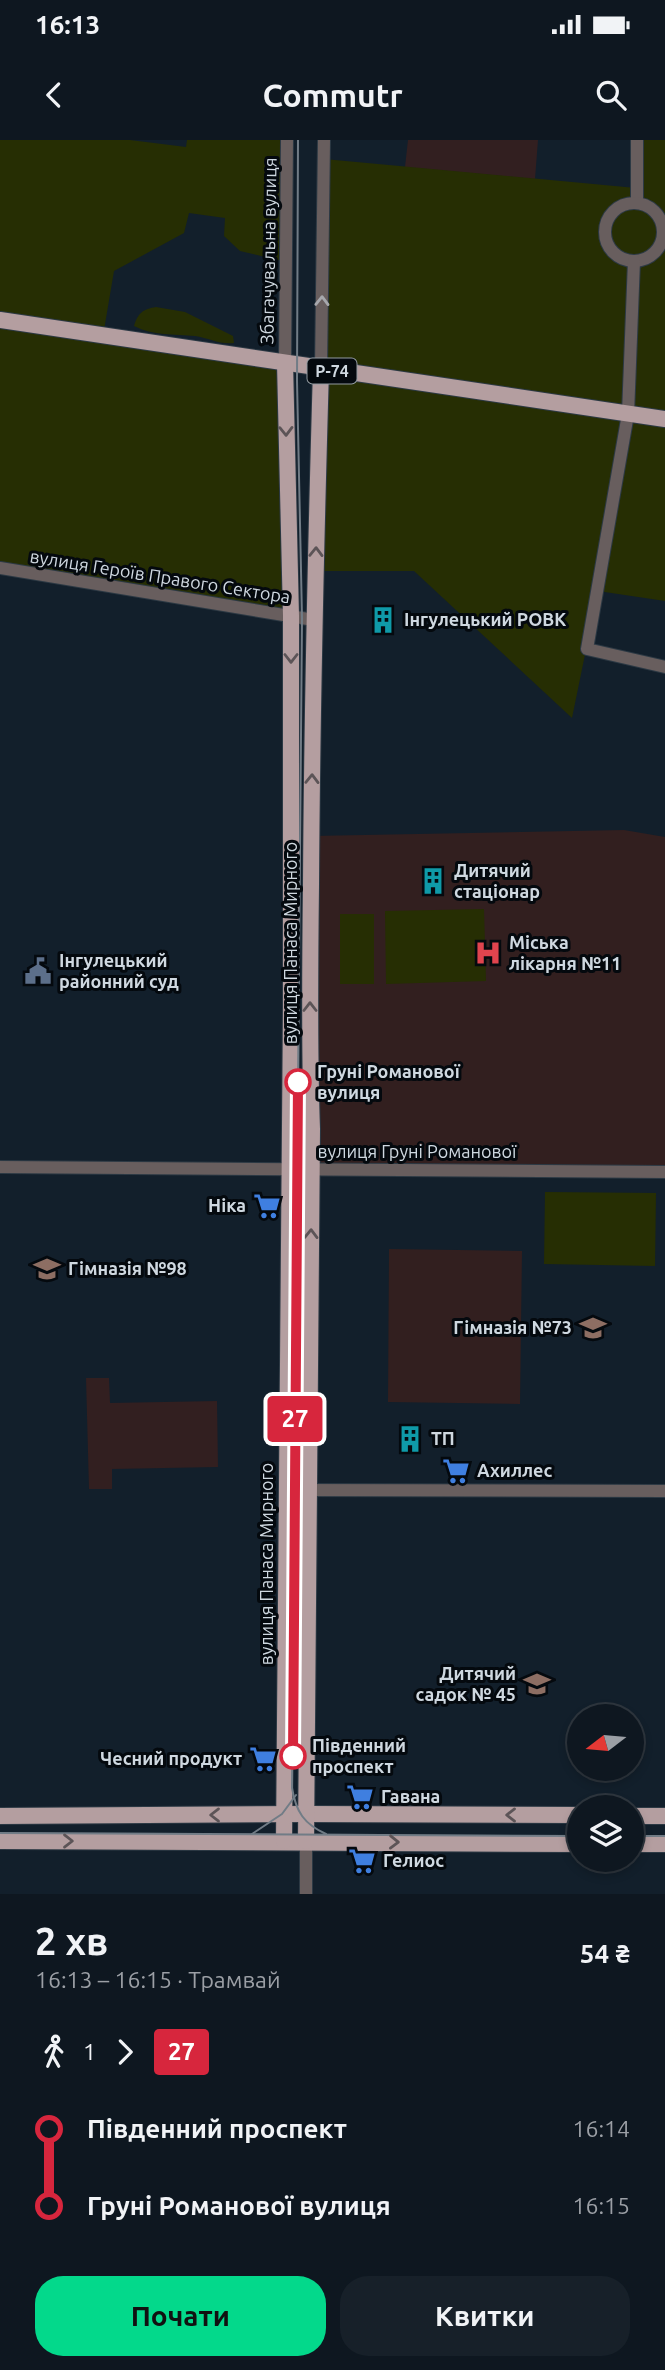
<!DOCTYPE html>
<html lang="uk">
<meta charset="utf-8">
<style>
:root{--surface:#0e1720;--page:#172029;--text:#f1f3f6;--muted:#9b9fa5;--line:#2e363e;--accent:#03d98b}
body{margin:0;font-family:Ubuntu,sans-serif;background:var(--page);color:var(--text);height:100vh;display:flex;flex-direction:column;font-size:26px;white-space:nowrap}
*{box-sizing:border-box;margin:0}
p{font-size:23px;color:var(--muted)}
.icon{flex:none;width:38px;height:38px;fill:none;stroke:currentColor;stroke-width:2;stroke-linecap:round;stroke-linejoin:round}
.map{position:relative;height:1754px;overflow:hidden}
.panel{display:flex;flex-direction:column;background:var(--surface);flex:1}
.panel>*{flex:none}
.badge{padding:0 14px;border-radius:5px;font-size:24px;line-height:46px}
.needle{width:46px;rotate:254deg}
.fabs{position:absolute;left:567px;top:1564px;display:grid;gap:14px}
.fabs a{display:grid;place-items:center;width:77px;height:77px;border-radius:50%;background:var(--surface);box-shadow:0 4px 10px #0003,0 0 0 2px var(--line);font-size:35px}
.map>.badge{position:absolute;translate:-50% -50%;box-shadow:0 0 0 4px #fff}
.legs{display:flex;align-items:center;gap:10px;height:77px;padding:0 35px;font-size:23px}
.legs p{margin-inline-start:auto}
.overview{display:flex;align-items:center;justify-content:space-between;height:119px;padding:0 35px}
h1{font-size:38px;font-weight:700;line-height:52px}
.button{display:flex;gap:14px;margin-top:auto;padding:14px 35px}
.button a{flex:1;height:80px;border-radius:28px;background:var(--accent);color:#111;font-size:28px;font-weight:700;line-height:80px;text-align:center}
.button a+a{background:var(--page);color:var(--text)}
ul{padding:0 35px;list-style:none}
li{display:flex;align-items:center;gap:24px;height:77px;font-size:26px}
li i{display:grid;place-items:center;width:10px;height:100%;margin:0 9px;background:currentColor}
li i::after{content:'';width:18px;height:18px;margin:-9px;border:5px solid;border-radius:50%;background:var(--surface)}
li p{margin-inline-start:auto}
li:first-child i{background:linear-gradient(#0000 50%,currentColor 0)}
li:last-child i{background:linear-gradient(currentColor 50%,#0000 0)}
.status{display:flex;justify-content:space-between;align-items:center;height:49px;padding:0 35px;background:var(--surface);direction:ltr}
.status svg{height:19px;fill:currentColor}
header{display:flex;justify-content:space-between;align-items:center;height:91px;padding:0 35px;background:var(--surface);font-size:32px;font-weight:700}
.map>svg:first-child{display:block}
.industrial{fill:#321f20}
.medical{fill:#321f1f}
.green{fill:#262e03}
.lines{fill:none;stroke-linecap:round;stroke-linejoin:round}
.minor-casing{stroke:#2c3944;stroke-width:14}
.major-casing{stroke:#2c3944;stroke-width:18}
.minor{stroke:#685e5e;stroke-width:12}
.major{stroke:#b49ea0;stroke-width:16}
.tram{stroke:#717c86;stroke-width:2}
.oneway{stroke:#a6a7ac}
.oneway2{stroke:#5c5457}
.line-1-casing{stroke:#fff;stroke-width:16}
.line-1{stroke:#d7263d;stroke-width:10}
.stop-1-dot{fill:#fff;stroke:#d7263d;stroke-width:3.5}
.labels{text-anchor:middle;stroke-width:6;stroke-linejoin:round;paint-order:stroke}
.shield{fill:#04090e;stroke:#929aa1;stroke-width:2}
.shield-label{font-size:16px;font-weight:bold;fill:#cfd8e0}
.street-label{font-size:18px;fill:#cfd8e0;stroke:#04090e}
.poi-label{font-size:18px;font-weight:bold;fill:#cfd8e0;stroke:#04090e;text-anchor:start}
.stop-label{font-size:18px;font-weight:bold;fill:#cfd8e0;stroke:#04090e;text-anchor:start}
</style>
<div class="status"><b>16:13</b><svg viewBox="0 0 49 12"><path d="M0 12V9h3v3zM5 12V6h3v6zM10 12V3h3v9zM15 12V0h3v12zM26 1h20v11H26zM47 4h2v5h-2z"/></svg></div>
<header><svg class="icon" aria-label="back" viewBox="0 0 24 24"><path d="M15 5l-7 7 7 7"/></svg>Commutr<svg class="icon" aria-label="search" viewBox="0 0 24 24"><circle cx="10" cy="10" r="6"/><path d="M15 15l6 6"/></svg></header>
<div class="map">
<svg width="665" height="1754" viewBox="0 0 665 1754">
<rect width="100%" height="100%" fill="#121f2b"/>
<!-- industrial -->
<g class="industrial">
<polygon points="408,0 538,0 535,39 405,27"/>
<polygon points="86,1238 109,1238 110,1263 217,1261 218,1327 112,1329 112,1349 89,1349"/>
</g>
<!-- medical -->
<g class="medical">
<polygon points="624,690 665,697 665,1030 312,1028 311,696"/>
<polygon points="389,1109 522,1111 520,1264 388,1262"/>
</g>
<!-- green -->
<g class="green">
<polygon points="0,0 130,0 186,7 187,0 287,0 286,122 240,111 224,96 225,78 189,73 184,93 114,131 103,196 285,223 291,476 0,428"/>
<polygon points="637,0 665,0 665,461 598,451 572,578 414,431 316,431 324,19 636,48"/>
<path d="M156 167 185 172 233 196 234 203C220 205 209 198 195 196 174 194 153 196 134 186 138 173 143 169 156 167Z"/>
<polygon points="484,769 486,841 386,844 385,771"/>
<rect x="340" y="774" width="34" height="70"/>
<polygon points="545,1052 656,1053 655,1126 544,1124"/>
</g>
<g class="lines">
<defs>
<g id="minor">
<polyline points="637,63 637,0"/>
<circle cx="634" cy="92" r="29"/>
<polyline points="634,121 628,274 587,509 665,527"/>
<polyline points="285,223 287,0"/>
<polyline points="321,229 324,0"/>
<polyline points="0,428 314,480"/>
<polyline points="0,1027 665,1032"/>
<polyline points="286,1350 665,1351"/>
<polyline points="306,1701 306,1754"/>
</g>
<g id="major">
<polyline points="0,180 665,279"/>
<polyline points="0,1676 306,1674 579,1675"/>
<polyline points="632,1676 665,1676"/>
<polyline points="0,1701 579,1704"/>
<polyline points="284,1701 291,867 291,476 285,223"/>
<path d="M306 1701 312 989C309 908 310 826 311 745 312 573 316 401 321 229"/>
<polyline points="632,1704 665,1704"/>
</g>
</defs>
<!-- minor casing -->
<use href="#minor" class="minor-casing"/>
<!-- major casing -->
<use href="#major" class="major-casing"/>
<!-- minor -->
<use href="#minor" class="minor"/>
<!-- major -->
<use href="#major" class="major"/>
<!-- tram -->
<g class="tram">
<path d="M298 0 297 241 302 478 292 1648C296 1672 304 1684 326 1694"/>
<polyline points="0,1693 579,1696"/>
<polyline points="252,1694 282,1674 296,1655"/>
<polyline points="632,1696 665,1696"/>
</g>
</g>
<!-- one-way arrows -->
<defs><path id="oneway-chevron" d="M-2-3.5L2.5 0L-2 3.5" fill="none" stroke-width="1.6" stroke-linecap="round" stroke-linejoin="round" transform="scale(1.75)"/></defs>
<use class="oneway" href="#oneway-chevron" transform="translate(322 161) rotate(-89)"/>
<g class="oneway2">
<use href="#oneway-chevron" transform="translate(286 291) rotate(89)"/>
<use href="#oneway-chevron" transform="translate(316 412) rotate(-89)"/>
<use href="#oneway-chevron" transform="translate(291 518) rotate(90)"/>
<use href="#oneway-chevron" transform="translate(312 639) rotate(-89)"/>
<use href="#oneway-chevron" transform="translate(310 867) rotate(-90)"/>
<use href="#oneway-chevron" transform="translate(311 1094) rotate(-89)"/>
<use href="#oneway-chevron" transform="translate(215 1675) rotate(180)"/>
<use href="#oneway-chevron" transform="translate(511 1675) rotate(-180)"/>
<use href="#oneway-chevron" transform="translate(68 1701)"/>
<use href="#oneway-chevron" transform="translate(394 1702) rotate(1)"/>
</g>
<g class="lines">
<defs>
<polyline id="line-1" points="293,1616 298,942"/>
</defs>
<!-- line-1 casing -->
<use href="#line-1" class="line-1-casing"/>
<!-- line-1 -->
<use href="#line-1" class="line-1"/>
</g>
<!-- icons -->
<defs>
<symbol id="building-bare" viewBox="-9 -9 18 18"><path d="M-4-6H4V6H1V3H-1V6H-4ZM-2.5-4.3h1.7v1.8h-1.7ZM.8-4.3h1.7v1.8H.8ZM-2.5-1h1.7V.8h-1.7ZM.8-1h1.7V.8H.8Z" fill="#0f9aa8" stroke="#04090e" stroke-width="2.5" paint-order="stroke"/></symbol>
<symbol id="hospital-bare" viewBox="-9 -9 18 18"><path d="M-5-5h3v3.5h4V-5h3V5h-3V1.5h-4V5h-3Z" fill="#e0444e" stroke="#04090e" stroke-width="2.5" paint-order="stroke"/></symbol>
<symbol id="civic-bare" viewBox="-9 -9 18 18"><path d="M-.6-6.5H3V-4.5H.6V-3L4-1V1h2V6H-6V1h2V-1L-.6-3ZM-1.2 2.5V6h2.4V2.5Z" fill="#5c6f8a" stroke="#04090e" stroke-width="2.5" paint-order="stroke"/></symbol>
<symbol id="supermarket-bare" viewBox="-9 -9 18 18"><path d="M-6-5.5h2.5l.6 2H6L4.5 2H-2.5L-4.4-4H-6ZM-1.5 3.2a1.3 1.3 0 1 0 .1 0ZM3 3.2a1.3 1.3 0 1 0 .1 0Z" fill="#3f7fe0" stroke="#04090e" stroke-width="2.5" paint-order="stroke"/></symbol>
<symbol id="school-bare" viewBox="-9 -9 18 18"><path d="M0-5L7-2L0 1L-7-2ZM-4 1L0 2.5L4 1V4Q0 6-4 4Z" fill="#8d6e63" stroke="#04090e" stroke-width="2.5" paint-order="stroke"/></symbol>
</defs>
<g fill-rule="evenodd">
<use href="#building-bare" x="364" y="461" width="38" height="38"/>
<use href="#building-bare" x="414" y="722" width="38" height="38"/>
<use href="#hospital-bare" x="469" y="794" width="38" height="38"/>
<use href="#civic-bare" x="19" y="812" width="38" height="38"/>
<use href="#supermarket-bare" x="248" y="1047" width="38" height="38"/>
<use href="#school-bare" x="28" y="1110" width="38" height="38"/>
<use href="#school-bare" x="574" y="1169" width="38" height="38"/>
<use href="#building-bare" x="391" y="1280" width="38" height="38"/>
<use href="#supermarket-bare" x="437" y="1312" width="38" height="38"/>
<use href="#school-bare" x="518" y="1525" width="38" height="38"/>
<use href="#supermarket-bare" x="244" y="1600" width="38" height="38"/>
<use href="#supermarket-bare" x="341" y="1638" width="38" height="38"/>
<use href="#supermarket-bare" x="343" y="1702" width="38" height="38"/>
</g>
<!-- markers -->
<g class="stop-1-dot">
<circle cx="298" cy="942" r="12"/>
<circle cx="293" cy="1616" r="12"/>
</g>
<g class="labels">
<!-- shield labels -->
<rect class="shield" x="307.5" y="218.5" width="49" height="25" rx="5"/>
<g class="shield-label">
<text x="332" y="237">Р-74</text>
</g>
<!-- street labels -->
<g class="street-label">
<text transform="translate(269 111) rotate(-89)" y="6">Збагачувальна вулиця</text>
<text transform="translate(160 437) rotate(9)" y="6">вулиця Героїв Правого Сектора</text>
<text transform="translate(291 803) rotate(-90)" y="6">вулиця Панаса Мирного</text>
<text x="417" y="1018">вулиця Груні Романової</text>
<text transform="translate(267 1424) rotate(-90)" y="6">вулиця Панаса Мирного</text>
</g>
<!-- poi labels -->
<g class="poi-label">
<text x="404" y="486">Інгулецький РОВК</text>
<text x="454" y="737">Дитячий<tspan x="454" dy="21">стаціонар</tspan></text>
<text x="509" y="809">Міська<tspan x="509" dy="21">лікарня №11</tspan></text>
<text x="59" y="827">Інгулецький<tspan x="59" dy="21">районний суд</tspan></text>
<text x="246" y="1072" text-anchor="end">Ніка</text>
<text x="68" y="1135">Гімназія №98</text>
<text x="572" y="1194" text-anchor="end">Гімназія №73</text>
<text x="431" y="1305">ТП</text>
<text x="477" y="1337">Ахиллес</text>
<text x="516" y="1540" text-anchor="end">Дитячий<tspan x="516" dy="21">садок № 45</tspan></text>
<text x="242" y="1625" text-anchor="end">Чесний продукт</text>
<text x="381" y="1663">Гавана</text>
<text x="383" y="1727">Гелиос</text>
</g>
<!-- stop labels -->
<g class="stop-label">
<text x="317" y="938">Груні Романової<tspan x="317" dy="21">вулиця</tspan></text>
<text x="312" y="1612">Південний<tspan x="312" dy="21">проспект</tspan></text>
</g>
</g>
</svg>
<div class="fabs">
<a><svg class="needle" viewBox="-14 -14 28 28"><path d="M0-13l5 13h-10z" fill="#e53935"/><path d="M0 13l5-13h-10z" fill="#9b9fa5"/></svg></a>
<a><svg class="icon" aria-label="layers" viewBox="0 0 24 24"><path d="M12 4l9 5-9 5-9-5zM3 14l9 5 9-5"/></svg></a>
</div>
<b class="badge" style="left:295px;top:1279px;background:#d7263d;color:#fff">27</b>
</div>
<section class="panel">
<div class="overview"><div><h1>2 хв</h1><p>16:13 – 16:15 · Трамвай</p></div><b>54 ₴</b></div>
<div class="legs"><svg class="icon" aria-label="walk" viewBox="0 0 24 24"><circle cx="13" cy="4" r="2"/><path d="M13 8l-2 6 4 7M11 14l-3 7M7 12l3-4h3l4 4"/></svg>1<svg class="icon" aria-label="forward" viewBox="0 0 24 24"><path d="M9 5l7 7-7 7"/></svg><b class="badge" style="background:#d7263d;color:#fff">27</b></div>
<ul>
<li><i style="color:#d7263d"></i><b>Південний проспект</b><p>16:14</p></li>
<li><i style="color:#d7263d"></i><b>Груні Романової вулиця</b><p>16:15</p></li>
</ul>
<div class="button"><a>Почати</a><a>Квитки</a></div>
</section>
